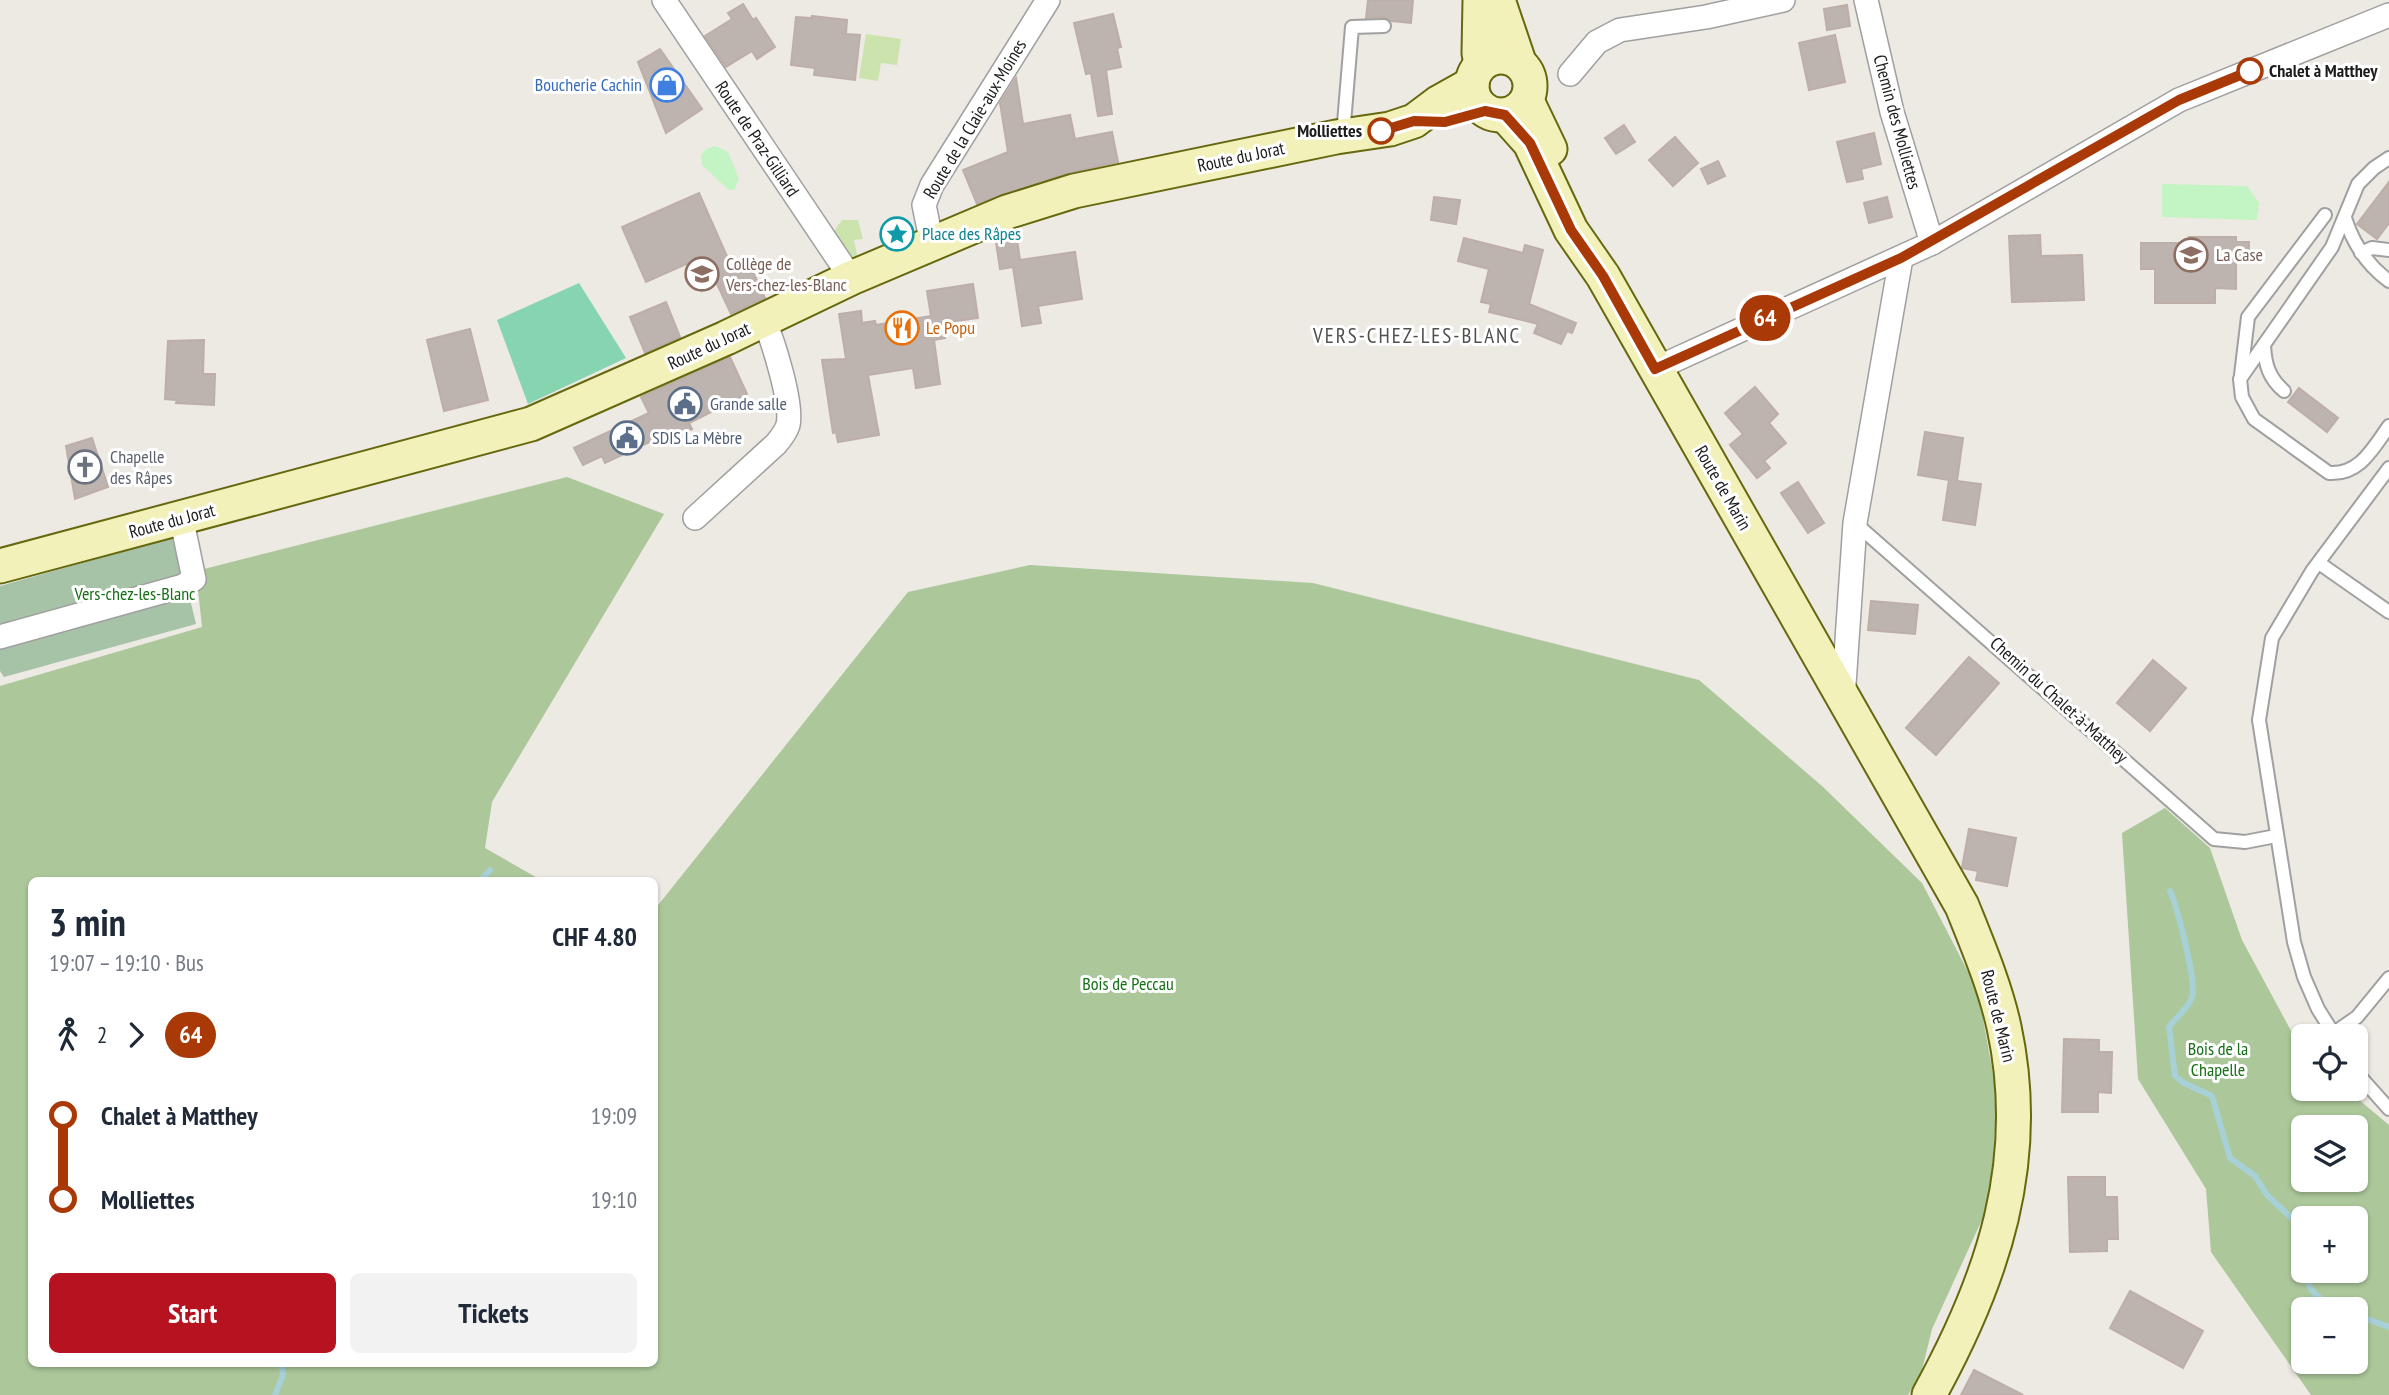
<!DOCTYPE html>
<meta charset="utf-8">
<style>
:root{--surface:#fff;--page:#f2f2f3;--text:#1f2937;--muted:#747a83;--accent:#b71220}
body{margin:0;font-family:"PT Sans Narrow",sans-serif;background:var(--page);color:var(--text);height:100vh;display:flex;flex-direction:column;font-size:26px;white-space:nowrap}
*{box-sizing:border-box;margin:0}
p{font-size:23px;color:var(--muted)}
.icon{flex:none;width:38px;height:38px;fill:none;stroke:currentColor;stroke-width:2;stroke-linecap:round;stroke-linejoin:round}
.map{position:relative;flex:1;overflow:hidden}
.sheet{position:absolute;left:28px;top:877px;width:630px;height:490px;display:flex;flex-direction:column;background:var(--surface);border-radius:10px;box-shadow:0 2px 5px #0004}
.sheet>*{flex:none}
.badge{padding:0 14px;border-radius:23px;font-size:24px;line-height:46px}
.controls{position:absolute;left:2291px;top:1024px;display:grid;gap:14px}
.controls a{display:grid;place-items:center;width:77px;height:77px;border-radius:10px;background:var(--surface);box-shadow:0 2px 5px #0004;font-size:35px}
.map>.badge{position:absolute;translate:-50% -50%;box-shadow:0 0 0 4px #fff}
.legs{display:flex;align-items:center;gap:10px;height:77px;padding:0 21px;font-size:23px}
.legs p{margin-inline-start:auto}
.summary{display:flex;align-items:center;justify-content:space-between;height:119px;padding:0 21px}
h1{font-size:38px;font-weight:800;line-height:52px}
.cta{display:flex;gap:14px;margin-top:auto;padding:14px 21px}
.cta a{flex:1;height:80px;border-radius:10px;background:var(--accent);color:#fff;font-size:28px;font-weight:800;line-height:80px;text-align:center}
.cta a+a{background:var(--page);color:var(--text)}
ul{padding:0 21px;list-style:none}
li{display:flex;align-items:center;gap:24px;height:84px;font-size:26px}
li i{display:grid;place-items:center;width:10px;height:100%;margin:0 9px;background:currentColor}
li i::after{content:'';width:18px;height:18px;margin:-9px;border:5px solid;border-radius:50%;background:var(--surface)}
li p{margin-inline-start:auto}
li:first-child i{background:linear-gradient(#0000 50%,currentColor 0)}
li:last-child i{background:linear-gradient(currentColor 50%,#0000 0)}
.map>svg:first-child{display:block}
.grass{fill:#cce3ad}
.forest{fill:#acc89b;fill-rule:evenodd}
.cemetery{fill:#a6c3a8}
.park{fill:#c3f4c3}
.pitch{fill:#87d5b0}
.lines{fill:none;stroke-linecap:round;stroke-linejoin:round}
.stream{stroke:#a7d0d7;stroke-width:6}
.building{fill:#bdb4b0;stroke:#bdaea7;stroke-width:2}
.lane-casing{stroke:#a0a0a0;stroke-width:16}
.street-casing{stroke:#a0a0a0;stroke-width:26}
.secondary-casing{stroke:#66680e;stroke-width:37}
.lane{stroke:#fff;stroke-width:12}
.street{stroke:#fff;stroke-width:23}
.secondary{stroke:#f3f1ba;stroke-width:33}
.line-1-casing{stroke:#fff;stroke-width:16}
.line-1{stroke:#a93906;stroke-width:10}
.stop-1-dot{fill:#fff;stroke:#a93906;stroke-width:3.5}
.labels{text-anchor:middle;stroke-width:6;stroke-linejoin:round;paint-order:stroke}
.stop-label{font-size:18px;font-weight:bold;fill:#1c1c1c;stroke:#fff;text-anchor:start}
.shop-label{font-size:18px;fill:#366cbe;stroke:#fff;text-anchor:end}
.street-label{font-size:18px;fill:#1c1c1c;stroke:#fff}
.culture-label{font-size:18px;fill:#0d838f;stroke:#fff;text-anchor:start}
.education-label{font-size:18px;fill:#785e54;stroke:#fff;text-anchor:start}
.food-label{font-size:18px;fill:#c56008;stroke:#fff;text-anchor:start}
.service-label{font-size:18px;fill:#4e5e75;stroke:#fff;text-anchor:start}
.worship-label{font-size:18px;fill:#5b616d;stroke:#fff;text-anchor:start}
.park-label{font-size:18px;fill:#157015;stroke:#fff}
.quarter-label{font-size:21px;letter-spacing:2px;fill:#4f4f4f;stroke:#fff}
</style>
<div class="map">
<svg width="2389" height="1395" viewBox="0 0 2389 1395">
<rect width="100%" height="100%" fill="#ede9e3"/>
<!-- grass -->
<g class="grass">
<polygon points="866,34 901,39 897,65 881,63 878,81 859,78"/>
<polygon points="842,220 858,220 863,239 854,240 859,264 852,261 832,234"/>
</g>
<!-- forest -->
<g class="forest">
<polygon points="567,477 664,514 492,802 485,848 541,880 32,880 32,1363 654,1363 655,909 908,592 1030,565 1313,583 1699,680 1822,786 1922,883 1978,991 1997,1096 1991,1200 1932,1329 1921,1374 1908,1395 0,1395 0,686 202,627 196,571"/>
<path d="M2165 808 2210 848 2242 940 2303 1053V1088L2322 1089 2358 1099 2389 1125V1395H2311L2211 1252 2206 1189 2138 1079 2122 833ZM2303 1127H2356V1180H2303ZM2303 1218H2356V1270H2303ZM2303 1309H2356V1362H2303Z"/>
</g>
<!-- cemetery -->
<polygon class="cemetery" points="175,537 196,624 4,677 0,671 0,586"/>
<!-- park -->
<g class="park">
<polygon points="715,146 728,152 739,179 734,190 729,190 702,165 701,155 706,149"/>
<polygon points="2162,184 2247,186 2259,203 2257,220 2162,217"/>
</g>
<!-- pitch -->
<polygon class="pitch" points="579,283 626,358 528,404 497,320"/>
<g class="lines">
<!-- stream -->
<g class="stream">
<polyline points="481,880 490,870"/>
<path d="M2170 891C2177 906 2197 983 2192 997 2189 1007 2176 1018 2169 1027L2175 1076 2184 1083 2212 1096 2230 1158 2255 1176 2267 1195 2297 1223 2303 1263"/>
<path d="M2304 1270C2307 1292 2322 1302 2341 1309"/>
<polyline points="2356,1315 2389,1327"/>
<polyline points="275,1395 283,1375 281,1363"/>
</g>
</g>
<!-- building -->
<g class="building">
<polygon points="1368,0 1413,0 1411,23 1391,21 1384,17 1366,18"/>
<polygon points="743,4 753,20 756,18 775,47 757,59 752,51 726,67 705,36 732,19 728,13"/>
<polygon points="1847,5 1850,26 1827,30 1824,9"/>
<polygon points="1113,14 1121,47 1117,48 1121,67 1106,70 1112,114 1098,116 1091,73 1086,74 1074,23"/>
<polygon points="812,16 847,20 846,34 860,35 855,80 814,75 815,68 791,65 796,17 812,18"/>
<polygon points="1835,35 1845,82 1809,90 1799,43"/>
<polygon points="660,49 702,109 666,133 638,62"/>
<polygon points="1016,78 1023,124 1070,115 1075,139 1112,132 1118,162 1068,173 977,204 963,170 1008,152 1000,103"/>
<polygon points="1624,125 1635,142 1616,154 1605,138"/>
<polygon points="1874,133 1881,164 1861,169 1863,179 1847,182 1837,142"/>
<polygon points="1675,137 1698,163 1673,186 1649,160"/>
<polygon points="1718,161 1725,176 1708,184 1701,169"/>
<polygon points="2389,182 2389,223 2377,239 2357,224"/>
<polygon points="699,193 733,270 749,263 765,298 731,314 704,256 646,282 622,227"/>
<polygon points="1434,197 1460,200 1456,224 1431,220"/>
<polygon points="1887,197 1892,217 1869,223 1864,203"/>
<polygon points="2040,235 2041,256 2082,255 2084,300 2012,302 2009,236"/>
<polygon points="2189,237 2236,237 2236,242 2249,242 2249,259 2236,259 2236,289 2215,288 2215,303 2155,303 2155,269 2141,269 2141,243 2189,243"/>
<polygon points="1464,238 1523,253 1525,245 1543,250 1529,304 1576,323 1572,333 1567,331 1561,344 1534,333 1538,324 1489,312 1491,304 1481,302 1489,269 1458,261"/>
<polygon points="1017,239 1020,260 1075,252 1082,299 1038,306 1041,323 1022,326 1013,267 1000,269 996,242"/>
<polygon points="973,284 978,318 942,323 945,338 934,340 940,384 916,388 913,368 868,375 879,435 838,442 836,432 833,433 822,360 846,359 839,314 861,311 862,323 875,321 876,325 931,316 927,291"/>
<polygon points="666,302 680,337 645,353 630,317"/>
<polygon points="470,329 488,400 444,411 427,340"/>
<polygon points="204,340 203,374 215,374 214,405 176,403 177,400 165,399 168,341"/>
<polygon points="730,357 747,394 689,423 692,429 663,444 660,437 605,463 602,456 583,465 574,448 649,413 641,397"/>
<polygon points="1755,387 1778,414 1769,423 1786,443 1764,461 1770,468 1757,478 1730,445 1743,434 1725,413"/>
<polygon points="2299,388 2338,418 2327,432 2288,402"/>
<polygon points="1925,432 1963,438 1957,481 1981,484 1975,525 1943,520 1949,480 1918,475"/>
<polygon points="92,438 108,487 75,499 66,446"/>
<polygon points="1798,482 1824,523 1808,533 1781,493"/>
<polygon points="1871,601 1918,605 1915,634 1868,630"/>
<polygon points="1969,657 1999,683 1936,755 1906,728"/>
<polygon points="2153,660 2186,688 2150,731 2117,703"/>
<polygon points="1969,829 2016,838 2007,886 1976,880 1978,871 1962,868"/>
<polygon points="2064,1039 2099,1040 2099,1052 2112,1052 2111,1093 2098,1092 2098,1112 2062,1112"/>
<polygon points="2068,1177 2105,1177 2105,1197 2117,1197 2118,1239 2107,1239 2107,1251 2070,1252"/>
<polygon points="2130,1291 2203,1331 2183,1368 2110,1328"/>
<polygon points="1974,1370 2023,1395 1961,1395"/>
</g>
<g class="lines">
<defs>
<g id="lane">
<polyline points="1338,134 1344,123 1352,27 1384,26"/>
<path d="M2389 158 2374 168 2358 184 2332 247 2240 379 2242 397 2254 419 2329 473C2360 475 2373 448 2389 426"/>
<path d="M2345 218C2353 243 2367 265 2389 281"/>
<polyline points="2361,253 2372,248 2389,250"/>
<path d="M2264 345C2265 365 2269 378 2284 391"/>
<polyline points="2241,375 2248,317 2325,215"/>
<polyline points="1855,523 2214,839 2245,842 2276,836"/>
<polyline points="2319,563 2389,612"/>
<polyline points="2334,1033 2357,1017 2389,978"/>
<polyline points="2335,1036 2318,1009 2304,977 2294,942 2259,720 2272,638 2312,571 2389,468"/>
<polyline points="2356,1072 2389,1109"/>
</g>
<g id="street">
<polyline points="664,0 851,278"/>
<polyline points="1866,0 1892,112 1932,243"/>
<polyline points="1570,74 1597,42 1620,30 1706,17 1783,0"/>
<polyline points="932,244 924,205 932,185 1048,0"/>
<polyline points="1655,369 1932,243 2179,100 2389,15"/>
<path d="M695 518 776 444C781 438 786 432 788 425 793 404 773 341 764 320"/>
<polyline points="0,637 183,586 194,579 184,531 184,517"/>
<polyline points="1843,699 1855,523 1901,258"/>
</g>
<g id="secondary">
<polyline points="1480,0 1479,53 1481,64"/>
<polyline points="1498,0 1519,62"/>
<circle cx="1501" cy="86" r="29"/>
<polyline points="1527,101 1550,149"/>
<path d="M1505 115 1530 143 1571 230 1603 276 1962 906C1978 946 1995 986 2004 1027 2033 1161 1993 1279 1929 1395"/>
<polyline points="0,566 531,424 726,338 851,278 1007,212 1074,191 1336,137 1390,129 1414,121 1438,103 1472,84"/>
</g>
</defs>
<!-- lane casing -->
<use href="#lane" class="lane-casing"/>
<!-- street casing -->
<use href="#street" class="street-casing"/>
<!-- secondary casing -->
<use href="#secondary" class="secondary-casing"/>
<!-- lane -->
<use href="#lane" class="lane"/>
<!-- street -->
<use href="#street" class="street"/>
<!-- secondary -->
<use href="#secondary" class="secondary"/>
</g>
<g class="lines">
<defs>
<polyline id="line-1" points="1381,131 1414,121 1445,122 1485,111 1505,115 1530,143 1571,230 1603,276 1655,369 1901,258 2179,100 2250,71"/>
</defs>
<!-- line-1 casing -->
<use href="#line-1" class="line-1-casing"/>
<!-- line-1 -->
<use href="#line-1" class="line-1"/>
</g>
<!-- icons -->
<defs>
<symbol id="shop-ring" viewBox="-11 -11 22 22"><circle r="9.5" fill="#fff" stroke="#3f7fe0" stroke-width="1.5"/><path d="M-5-2.5h2.3a2.7 3.5 0 0 1 5.4 0H5L5.5 6h-11ZM-1.5-2.5h3a1.5 2.3 0 0 0-3 0Z" fill="#3f7fe0"/></symbol>
<symbol id="sight-ring" viewBox="-11 -11 22 22"><circle r="9.5" fill="#fff" stroke="#0f9aa8" stroke-width="1.5"/><path d="M0-6L1.8-2.2L6-1.7L2.9 1.2L3.7 5.4L0 3.3L-3.7 5.4L-2.9 1.2L-6-1.7L-1.8-2.2Z" fill="#0f9aa8"/></symbol>
<symbol id="school-ring" viewBox="-11 -11 22 22"><circle r="9.5" fill="#fff" stroke="#8d6e63" stroke-width="1.5"/><path d="M0-5L7-2L0 1L-7-2ZM-4 1L0 2.5L4 1V4Q0 6-4 4Z" fill="#8d6e63"/></symbol>
<symbol id="restaurant-ring" viewBox="-11 -11 22 22"><circle r="9.5" fill="#fff" stroke="#e8710a" stroke-width="1.5"/><path d="M-5-6h1v4h1v-4h1v4h1v-4h1v5L-1.5 .5V6h-2V.5L-5-1ZM5-6V6H3V1.5H1.5Q1.5-4 5-6Z" fill="#e8710a"/></symbol>
<symbol id="civic-ring" viewBox="-11 -11 22 22"><circle r="9.5" fill="#fff" stroke="#5c6f8a" stroke-width="1.5"/><path d="M-.6-6.5H3V-4.5H.6V-3L4-1V1h2V6H-6V1h2V-1L-.6-3ZM-1.2 2.5V6h2.4V2.5Z" fill="#5c6f8a"/></symbol>
<symbol id="church-ring" viewBox="-11 -11 22 22"><circle r="9.5" fill="#fff" stroke="#6b7280" stroke-width="1.5"/><path d="M-1.2-6h2.4v3.5h3.3v2.4h-3.3V6h-2.4V-.1h-3.3v-2.4h3.3Z" fill="#6b7280"/></symbol>
</defs>
<g fill-rule="evenodd">
<use href="#shop-ring" x="648" y="66" width="38" height="38"/>
<use href="#sight-ring" x="878" y="215" width="38" height="38"/>
<use href="#school-ring" x="2172" y="236" width="38" height="38"/>
<use href="#school-ring" x="683" y="255" width="38" height="38"/>
<use href="#restaurant-ring" x="883" y="309" width="38" height="38"/>
<use href="#civic-ring" x="666" y="385" width="38" height="38"/>
<use href="#civic-ring" x="608" y="419" width="38" height="38"/>
<use href="#church-ring" x="66" y="448" width="38" height="38"/>
</g>
<!-- markers -->
<g class="stop-1-dot">
<circle cx="2250" cy="71" r="12"/>
<circle cx="1381" cy="131" r="12"/>
</g>
<g class="labels">
<!-- stop labels -->
<g class="stop-label">
<text x="2269" y="77">Chalet à Matthey</text>
<text x="1362" y="137" text-anchor="end">Molliettes</text>
</g>
<!-- shop labels -->
<g class="shop-label">
<text x="642" y="91">Boucherie Cachin</text>
</g>
<!-- street labels -->
<g class="street-label">
<text transform="translate(975 119) rotate(-59)" y="6">Route de la Claie-aux-Moines</text>
<text transform="translate(1897 122) rotate(75)" y="6">Chemin des Molliettes</text>
<text transform="translate(757 139) rotate(56)" y="6">Route de Praz-Gilliard</text>
<text transform="translate(1241 157) rotate(-12)" y="6">Route du Jorat</text>
<text transform="translate(709 346) rotate(-25)" y="6">Route du Jorat</text>
<text transform="translate(1723 488) rotate(60)" y="6">Route de Marin</text>
<text transform="translate(172 521) rotate(-15)" y="6">Route du Jorat</text>
<text transform="translate(2059 700) rotate(42)" y="6">Chemin du Chalet-à-Matthey</text>
<text transform="translate(1998 1016) rotate(76)" y="6">Route de Marin</text>
</g>
<!-- culture labels -->
<g class="culture-label">
<text x="922" y="240">Place des Râpes</text>
</g>
<!-- education labels -->
<g class="education-label">
<text x="2216" y="261">La Case</text>
<text x="726" y="270">Collège de<tspan x="726" dy="21">Vers-chez-les-Blanc</tspan></text>
</g>
<!-- food labels -->
<g class="food-label">
<text x="926" y="334">Le Popu</text>
</g>
<!-- service labels -->
<g class="service-label">
<text x="710" y="410">Grande salle</text>
<text x="652" y="444">SDIS La Mèbre</text>
</g>
<!-- worship labels -->
<g class="worship-label">
<text x="110" y="463">Chapelle<tspan x="110" dy="21">des Râpes</tspan></text>
</g>
<!-- park labels -->
<g class="park-label">
<text x="135" y="600">Vers-chez-les-Blanc</text>
<text x="1128" y="990">Bois de Peccau</text>
<text x="2218" y="1055">Bois de la<tspan x="2218" dy="21">Chapelle</tspan></text>
</g>
<!-- quarter labels -->
<g class="quarter-label">
<text x="1417" y="343">VERS-CHEZ-LES-BLANC</text>
</g>
</g>
</svg>
<div class="controls">
<a><svg class="icon" aria-label="locate" viewBox="0 0 24 24"><circle cx="12" cy="12" r="6"/><path d="M12 2v4M12 18v4M2 12h4M18 12h4"/></svg></a>
<a><svg class="icon" aria-label="layers" viewBox="0 0 24 24"><path d="M12 4l9 5-9 5-9-5zM3 14l9 5 9-5"/></svg></a>
<a>+</a>
<a>−</a>
</div>
<b class="badge" style="left:1765px;top:318px;background:#a93906;color:#fff">64</b>
<section class="sheet">
<div class="summary"><div><h1>3 min</h1><p>19:07 – 19:10 · Bus</p></div><b>CHF 4.80</b></div>
<div class="legs"><svg class="icon" aria-label="walk" viewBox="0 0 24 24"><circle cx="13" cy="4" r="2"/><path d="M13 8l-2 6 4 7M11 14l-3 7M7 12l3-4h3l4 4"/></svg>2<svg class="icon" aria-label="forward" viewBox="0 0 24 24"><path d="M9 5l7 7-7 7"/></svg><b class="badge" style="background:#a93906;color:#fff">64</b></div>
<ul>
<li><i style="color:#a93906"></i><b>Chalet à Matthey</b><p>19:09</p></li>
<li><i style="color:#a93906"></i><b>Molliettes</b><p>19:10</p></li>
</ul>
<div class="cta"><a>Start</a><a>Tickets</a></div>
</section>
</div>
